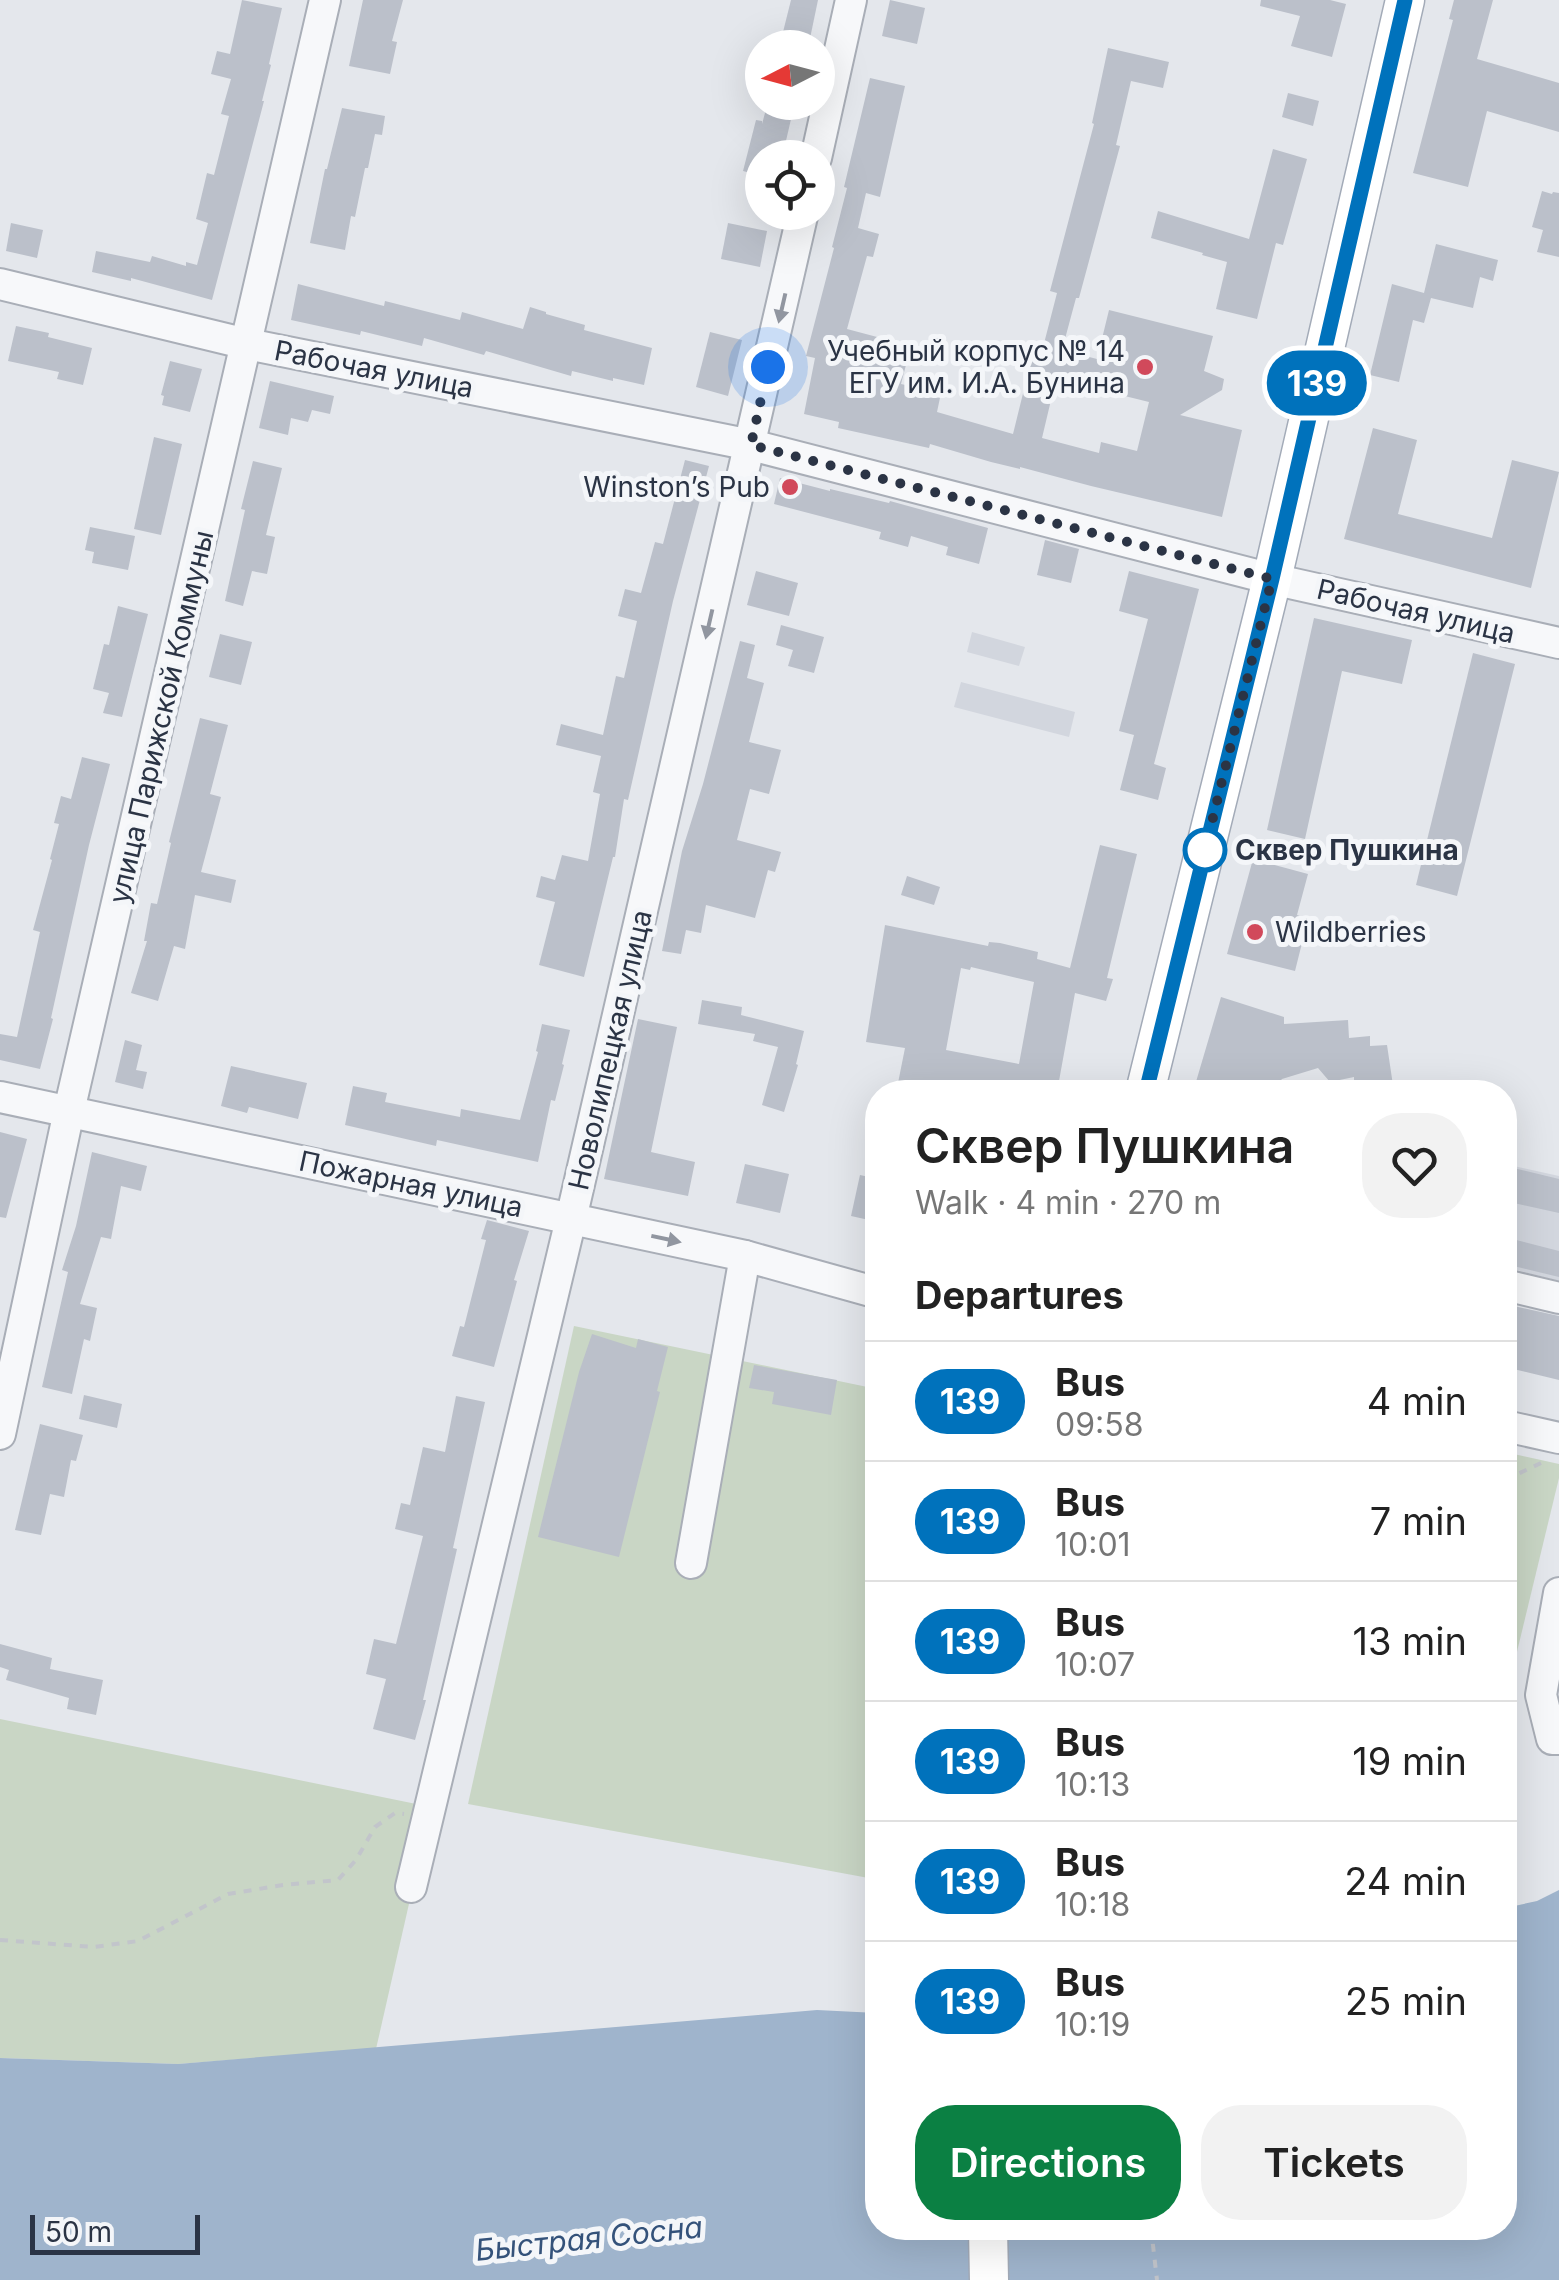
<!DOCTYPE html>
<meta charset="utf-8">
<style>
:root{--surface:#fff;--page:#f2f2f2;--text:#222;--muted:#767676;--line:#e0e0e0;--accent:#0b8043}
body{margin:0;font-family:Inter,sans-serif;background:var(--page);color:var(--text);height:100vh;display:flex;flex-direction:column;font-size:38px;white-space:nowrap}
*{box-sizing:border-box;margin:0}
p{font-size:32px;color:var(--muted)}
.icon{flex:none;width:55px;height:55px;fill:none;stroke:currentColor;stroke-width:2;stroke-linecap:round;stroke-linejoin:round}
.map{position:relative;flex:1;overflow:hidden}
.drawer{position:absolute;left:865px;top:1080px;width:652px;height:1160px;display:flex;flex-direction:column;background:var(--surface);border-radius:40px;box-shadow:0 10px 40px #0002}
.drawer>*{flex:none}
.badge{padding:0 20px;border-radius:32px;font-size:35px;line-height:65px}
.needle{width:65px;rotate:264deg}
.controls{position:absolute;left:745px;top:30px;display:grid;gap:20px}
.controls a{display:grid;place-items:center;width:90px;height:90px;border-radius:50%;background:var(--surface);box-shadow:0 10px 40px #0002;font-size:50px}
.scale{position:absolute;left:30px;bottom:25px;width:170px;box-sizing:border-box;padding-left:10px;border:5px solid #2b3445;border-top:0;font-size:28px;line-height:35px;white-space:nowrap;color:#2b3445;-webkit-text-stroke:8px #f4f6f9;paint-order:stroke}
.you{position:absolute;width:50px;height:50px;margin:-25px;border:8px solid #fff;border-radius:50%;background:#1a73e8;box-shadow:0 0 0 15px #1a73e833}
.map>.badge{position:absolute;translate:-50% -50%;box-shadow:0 0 0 5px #fff}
h2{padding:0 50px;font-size:38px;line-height:90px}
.round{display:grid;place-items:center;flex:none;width:105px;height:105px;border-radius:40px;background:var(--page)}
.head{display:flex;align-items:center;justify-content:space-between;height:170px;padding:0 50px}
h1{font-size:48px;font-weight:600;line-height:75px}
.button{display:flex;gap:20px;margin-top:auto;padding:20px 50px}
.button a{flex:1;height:115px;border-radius:40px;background:var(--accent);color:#fff;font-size:40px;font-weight:600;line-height:115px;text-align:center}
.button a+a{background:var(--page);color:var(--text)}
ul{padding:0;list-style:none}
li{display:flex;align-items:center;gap:30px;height:120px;padding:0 50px;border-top:2px solid var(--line)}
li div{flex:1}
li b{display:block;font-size:38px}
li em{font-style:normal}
li .badge{min-width:110px;font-weight:700;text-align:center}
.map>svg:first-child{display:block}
.built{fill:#d2d6de}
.green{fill:#c9d6c5}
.water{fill:#9fb4cc}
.building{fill:#bbc0ca;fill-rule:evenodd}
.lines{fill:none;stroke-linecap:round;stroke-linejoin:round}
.minor-casing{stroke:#a9aeb7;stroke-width:34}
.major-casing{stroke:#a3abb8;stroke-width:41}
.path{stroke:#c2c5cb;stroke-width:4;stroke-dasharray:8 8;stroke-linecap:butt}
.minor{stroke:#f7f8fa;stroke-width:30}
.major{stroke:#fff;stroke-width:38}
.oneway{fill:#9196a0}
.line-casing{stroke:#fff;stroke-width:22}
.line{stroke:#0072bc;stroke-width:15}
.walk{stroke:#2b3445;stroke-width:10;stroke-dasharray:0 18}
.poi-dot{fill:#d1495b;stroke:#f4f6f9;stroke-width:4}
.stop-dot{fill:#fff;stroke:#0072bc;stroke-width:5}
.labels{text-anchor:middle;stroke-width:10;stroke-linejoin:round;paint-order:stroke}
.poi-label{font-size:28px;fill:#2b3445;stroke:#f4f6f9;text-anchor:end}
.street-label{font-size:28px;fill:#2b3445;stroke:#f4f6f9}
.stop-label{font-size:28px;font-weight:bold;fill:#2b3445;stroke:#f4f6f9;text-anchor:start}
.water-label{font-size:30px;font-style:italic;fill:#34527a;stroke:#f4f6f9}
</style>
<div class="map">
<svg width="1559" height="2280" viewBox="0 0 1559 2280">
<rect width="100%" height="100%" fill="#e4e7ec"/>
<!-- built -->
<g class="built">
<polygon points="972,632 1025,647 1019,666 967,652"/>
<polygon points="961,682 1075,712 1069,737 954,707"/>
<polygon points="1505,1164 1559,1176 1559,1281 1505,1267"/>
</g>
<!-- green -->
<g class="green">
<polygon points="574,1326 877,1389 878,1859 874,1879 468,1804"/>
<polygon points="1505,1452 1559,1464 1559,1478 1507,1693 1505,1692"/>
<polygon points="0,1719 431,1807 376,2049 178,2064 0,2058"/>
</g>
<!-- water -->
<polygon class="water" points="1559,1890 1559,2280 0,2280 0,2058 178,2064 817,2010 877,2013 878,2228 1505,2228 1505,1908 1537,1901"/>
<!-- building -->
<g class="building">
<polygon points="242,0 282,8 269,64 271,65 262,101 264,101 212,300 131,278 131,281 92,272 96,251 150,262 152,256 186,266 186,262 197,265 208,223 196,219 207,173 214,175 229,116 221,114 231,79 211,74 217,51 230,54"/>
<polygon points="363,0 403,0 392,41 397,42 390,74 349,66"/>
<polygon points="791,0 818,0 808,48 779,48"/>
<polygon points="890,0 925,8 917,44 882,36"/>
<polygon points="1261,0 1330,0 1346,4 1332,57 1291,46 1300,16 1260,6"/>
<polygon points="1454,0 1493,0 1477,59 1559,83 1559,132 1487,111 1468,187 1413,173 1453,20 1449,19"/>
<path d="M1108 48 1169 62 1163 88 1131 81 1116 145 1120 146 1079 298H1076L1062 350 1097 359 1109 310 1213 336 1204 371 1224 379 1222 390 1180 415 1242 430 1222 517 1091 486 1020 467V469L991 462 930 444 929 448 838 428 839 422 804 414 815 358 806 356 834 248 832 247 847 188 844 187 870 78 905 86 880 197 866 193 858 228 879 234 873 257 867 256 847 329 911 346 901 384 941 393 937 412 1013 434 1032 357 1040 359 1057 293 1050 291 1094 124 1092 123ZM1056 379 1149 402 1137 451 1101 442 1099 453 1042 438Z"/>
<polygon points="1288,93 1319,101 1313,126 1282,117"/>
<polygon points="768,102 795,102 782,158 762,158 762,176 743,171 756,120 762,121 762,124"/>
<polygon points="342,108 385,116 382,135 375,134 368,168 365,168 355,217 351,216 345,250 310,243 325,169 327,169"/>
<polygon points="1273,149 1307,159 1283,245 1276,243 1257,319 1216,309 1227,262 1202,255 1203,253 1151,238 1158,211 1249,239"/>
<polygon points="1542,191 1552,194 1553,192 1559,193 1559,257 1537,252 1543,230 1532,227"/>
<polygon points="11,223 43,230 37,258 6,251"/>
<polygon points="728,223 767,231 760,267 721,259"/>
<polygon points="1436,244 1498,260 1493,281 1480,277 1473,308 1431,298 1424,323 1413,320 1399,382 1370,375 1392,284 1424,293"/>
<polygon points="298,284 384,306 385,301 460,320 462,312 523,329 530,307 546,312 546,314 585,325 584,330 652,348 644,385 613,378 613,381 572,371 571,376 486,351 484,355 424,338 422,346 361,331 360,335 291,320"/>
<polygon points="16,326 49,333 48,337 92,348 83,385 57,379 59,372 8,361"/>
<polygon points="710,332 742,340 728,396 696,387"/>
<polygon points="170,361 202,369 190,412 162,405 164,396 161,395"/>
<polygon points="270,381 334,396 330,414 312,410 308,422 291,418 288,435 259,428"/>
<polygon points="1373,428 1417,440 1398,514 1492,538 1512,460 1559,472 1531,588 1344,539"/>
<polygon points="154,437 182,444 161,535 134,529"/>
<polygon points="685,460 709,466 673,601 628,800 624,799 615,857 613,857 584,977 539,965 555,902 536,897 541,876 555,880 562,855 588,861 600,794 593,792 601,756 556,745 561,724 603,735 616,676 624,678 637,621 618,616 625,589 641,593 655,542 663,544"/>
<polygon points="253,461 282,468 266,535 275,537 267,574 252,571 243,606 225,601 245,510 241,509"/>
<polygon points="780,478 830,491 830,489 889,503 890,501 988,528 979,564 946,555 948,547 911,536 908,547 879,539 881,532 774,504"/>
<polygon points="90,527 135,536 128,570 92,563 94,552 85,550"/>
<polygon points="1045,540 1079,549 1071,583 1037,575"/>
<polygon points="756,571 798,583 789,616 747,605"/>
<polygon points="1129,571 1199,589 1154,764 1166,768 1158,800 1120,790 1134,735 1119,731 1148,619 1119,611"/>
<polygon points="118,606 148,614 122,717 103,713 109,693 93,689 104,644 109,645"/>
<polygon points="1314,618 1412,640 1402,684 1342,671 1305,839 1267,830"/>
<polygon points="781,625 824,637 814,673 788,666 793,650 776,645"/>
<polygon points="220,634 252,642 241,685 209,677"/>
<polygon points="740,641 755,645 747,678 764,683 749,742 781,750 769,794 750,789 737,840 781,852 775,872 768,870 755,918 706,905 701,933 686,930 681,954 662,951 682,851 703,784"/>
<polygon points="1473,653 1515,664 1457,896 1416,885"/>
<polygon points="200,718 228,725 210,794 221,797 201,872 236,880 231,903 195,895 185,949 174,946 158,1001 131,993 147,941 144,941 151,903 157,904 171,843 169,842"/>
<polygon points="82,757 110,764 89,845 51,1018 53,1019 40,1069 0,1060 0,1034 17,1037 40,932 33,930 52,860 50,859 59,824 54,823 61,796 71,799"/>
<path d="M1100 845 1137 854 1107 978 1113 979 1106 1001 1075 993 1057 1092H949L898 1083 905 1048 866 1042 885 925 988 946 989 942 1000 943 1038 952 1037 959 1070 968ZM971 967 1034 982 1019 1064 946 1050 961 968 970 970Z"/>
<polygon points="1253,859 1308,874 1297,915 1308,919 1295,971 1227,954"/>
<polygon points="907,876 940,887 934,905 901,895"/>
<polygon points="1221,997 1284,1017 1284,1024 1348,1020 1349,1038 1370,1036 1370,1046 1387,1045 1394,1092 1354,1092 1354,1077 1330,1082 1318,1068 1282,1079 1271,1092 1193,1092"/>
<polygon points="702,1000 742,1007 741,1015 804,1031 796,1064 798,1065 784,1112 762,1105 778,1047 753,1041 755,1034 698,1024"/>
<polygon points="638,1019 677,1027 651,1152 695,1162 688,1196 604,1179"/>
<polygon points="542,1024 570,1030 562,1064 564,1065 555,1101 551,1100 538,1162 437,1140 436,1146 345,1125 353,1086 387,1093 385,1102 460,1117 461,1109 520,1120 538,1052 536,1051"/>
<polygon points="125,1040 142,1045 136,1070 147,1072 143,1089 115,1082"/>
<polygon points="231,1066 307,1083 298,1119 249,1107 247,1113 221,1106"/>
<polygon points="0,1132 27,1139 6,1218 0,1217"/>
<polygon points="92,1152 147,1166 141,1191 121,1186 111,1239 101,1237 80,1304 97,1308 90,1341 84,1339 72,1394 42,1387 68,1272 62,1270 76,1226"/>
<polygon points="745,1164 789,1174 780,1213 736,1203"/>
<polygon points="1505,1166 1559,1179 1559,1213 1505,1201"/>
<polygon points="860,1175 878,1179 878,1222 851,1216"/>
<polygon points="487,1220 529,1231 514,1280 517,1281 494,1367 452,1356 460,1326 464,1327 486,1240 481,1239"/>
<polygon points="1505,1237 1559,1251 1559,1277 1505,1264"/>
<polygon points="1505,1304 1559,1316 1559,1380 1505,1367"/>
<polygon points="592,1334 636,1348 638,1339 668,1347 657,1391 660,1392 619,1557 538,1537 579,1372"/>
<polygon points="754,1365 837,1380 831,1415 772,1404 774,1392 749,1388"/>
<polygon points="84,1395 122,1404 117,1428 79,1419"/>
<polygon points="456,1396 485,1402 453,1548 457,1549 423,1700 426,1700 415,1740 373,1729 386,1679 366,1674 374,1639 396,1644 423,1536 395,1529 401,1503 410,1505 423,1447 445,1452"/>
<polygon points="40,1424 83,1435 76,1461 71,1460 64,1497 50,1494 41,1535 15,1530"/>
<polygon points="0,1644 52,1658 50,1669 103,1680 96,1715 67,1709 69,1698 6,1680 9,1670 0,1667"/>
</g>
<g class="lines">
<defs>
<g id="minor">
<polyline points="816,158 851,0"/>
<polyline points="0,284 247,344 751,445 1272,579 1559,643"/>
<polyline points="0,1097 745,1256 878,1293"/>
<polyline points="1505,1285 1559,1298"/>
<polyline points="1505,1426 1559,1438"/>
<polyline points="0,1434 69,1111 325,0"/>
<polyline points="691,1563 745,1256"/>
<polyline points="1559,1593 1541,1695 1552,1739 1559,1739"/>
<polyline points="411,1887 571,1219 803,212"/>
</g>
<g id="major">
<polyline points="1145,1092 1272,579 1405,0"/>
<polyline points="988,2228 989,2280"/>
</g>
</defs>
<!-- minor casing -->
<use href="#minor" class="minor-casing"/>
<!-- major casing -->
<use href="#major" class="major-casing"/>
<!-- path -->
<g class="path">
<polyline points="1505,1480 1541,1463"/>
<polyline points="0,1940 94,1947 138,1941 228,1894 283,1885 338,1880 356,1860 375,1827 395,1813 404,1814"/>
<polyline points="1151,2228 1157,2280"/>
</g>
<!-- minor -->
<use href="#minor" class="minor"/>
<!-- major -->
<use href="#major" class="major"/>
</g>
<!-- one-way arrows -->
<defs><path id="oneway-solid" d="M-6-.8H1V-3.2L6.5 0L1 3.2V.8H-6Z" transform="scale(2.5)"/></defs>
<g class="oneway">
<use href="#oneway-solid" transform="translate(782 308) rotate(103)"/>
<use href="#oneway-solid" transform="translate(709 624) rotate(103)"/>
<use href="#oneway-solid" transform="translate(666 1239) rotate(12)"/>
</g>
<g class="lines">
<defs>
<polyline id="line" points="1146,1092 1272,579 1405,0"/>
</defs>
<!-- line casing -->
<use href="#line" class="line-casing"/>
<!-- line -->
<use href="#line" class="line"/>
<!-- walk -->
<polyline class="walk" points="768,367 751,445 1272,579 1205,850"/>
</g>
<!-- markers -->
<g class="poi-dot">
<circle cx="1145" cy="367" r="10"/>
<circle cx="790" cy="487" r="10"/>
<circle cx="1255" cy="932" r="10"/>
</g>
<circle class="stop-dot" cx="1205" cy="850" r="20"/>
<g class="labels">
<!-- poi labels -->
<g class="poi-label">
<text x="1125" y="361">Учебный корпус № 14<tspan x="1125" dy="32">ЕГУ им. И.А. Бунина</tspan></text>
<text x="770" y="497">Winston’s Pub</text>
<text x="1275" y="942" text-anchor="start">Wildberries</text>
</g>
<!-- street labels -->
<g class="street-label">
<text transform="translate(374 369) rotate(11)" y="10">Рабочая улица</text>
<text transform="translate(1416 611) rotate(13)" y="10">Рабочая улица</text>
<text transform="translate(161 717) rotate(-77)" y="10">улица Парижской Коммуны</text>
<text transform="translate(610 1050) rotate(-77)" y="10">Новолипецкая улица</text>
<text transform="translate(411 1184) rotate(12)" y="10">Пожарная улица</text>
</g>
<!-- stop labels -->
<g class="stop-label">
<text x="1235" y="860">Сквер Пушкина</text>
</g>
<!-- water labels -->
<g class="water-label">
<text transform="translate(589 2239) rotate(-6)" y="10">Быстрая Сосна</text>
</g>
</g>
</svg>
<div class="controls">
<a><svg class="needle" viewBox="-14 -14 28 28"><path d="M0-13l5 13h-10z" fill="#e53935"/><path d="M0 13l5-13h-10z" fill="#767676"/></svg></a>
<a><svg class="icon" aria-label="locate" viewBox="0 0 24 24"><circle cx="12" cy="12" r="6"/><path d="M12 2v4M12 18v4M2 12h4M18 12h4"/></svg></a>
</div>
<div class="scale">50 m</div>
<div class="you" style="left:768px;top:367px"></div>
<b class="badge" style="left:1317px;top:383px;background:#0072bc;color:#fff">139</b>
<section class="drawer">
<div class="head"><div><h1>Сквер Пушкина</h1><p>Walk · 4 min · 270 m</p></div><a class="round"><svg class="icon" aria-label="heart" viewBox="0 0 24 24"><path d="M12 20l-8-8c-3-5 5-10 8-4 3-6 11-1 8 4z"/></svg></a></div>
<h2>Departures</h2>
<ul>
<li><span class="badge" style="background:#0072bc;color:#fff">139</span><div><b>Bus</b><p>09:58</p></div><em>4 min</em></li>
<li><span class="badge" style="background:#0072bc;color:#fff">139</span><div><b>Bus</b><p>10:01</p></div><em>7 min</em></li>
<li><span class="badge" style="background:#0072bc;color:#fff">139</span><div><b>Bus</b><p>10:07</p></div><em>13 min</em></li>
<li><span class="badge" style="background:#0072bc;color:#fff">139</span><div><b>Bus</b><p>10:13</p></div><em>19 min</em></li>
<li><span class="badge" style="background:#0072bc;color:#fff">139</span><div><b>Bus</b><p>10:18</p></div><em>24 min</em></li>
<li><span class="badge" style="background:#0072bc;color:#fff">139</span><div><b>Bus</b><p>10:19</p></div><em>25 min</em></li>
</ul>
<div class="button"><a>Directions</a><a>Tickets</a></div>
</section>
</div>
